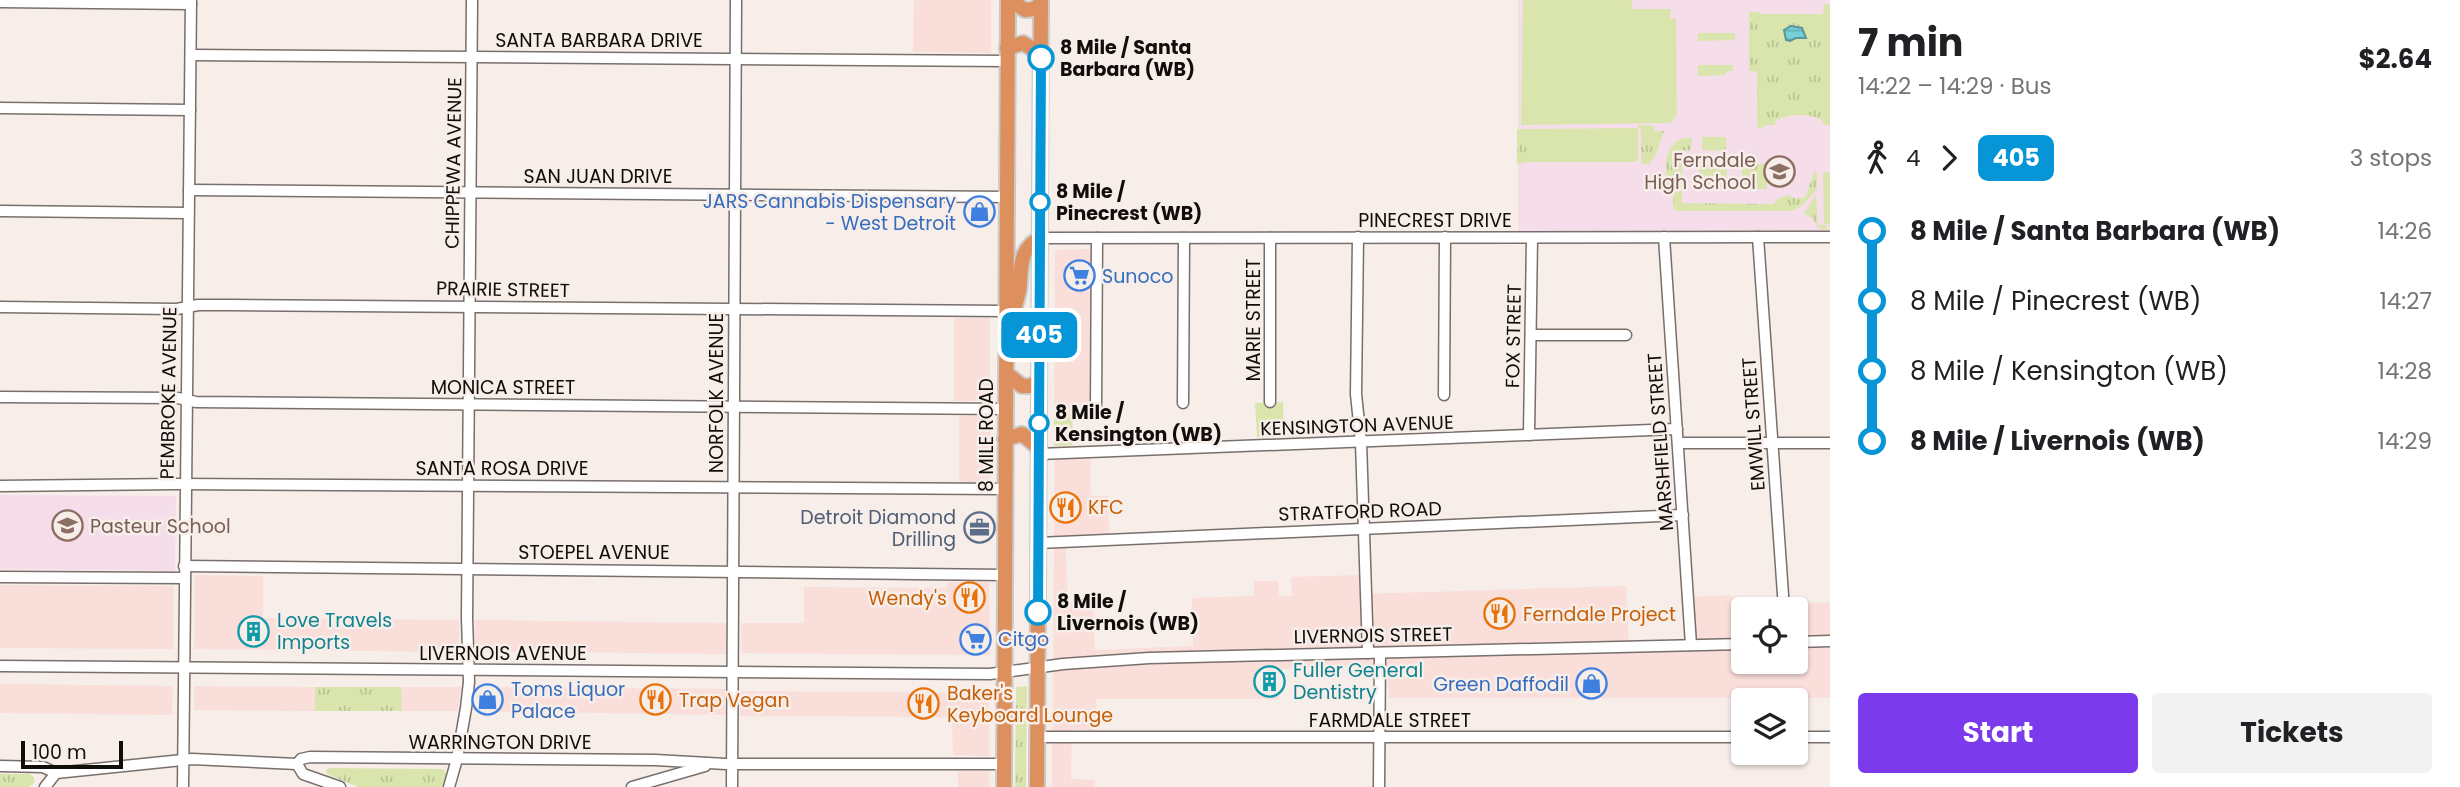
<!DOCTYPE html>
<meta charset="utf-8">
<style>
:root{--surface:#fff;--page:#f2f2f2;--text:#202124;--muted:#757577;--accent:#7c3aed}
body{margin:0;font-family:Poppins,sans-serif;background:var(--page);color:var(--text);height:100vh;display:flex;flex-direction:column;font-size:26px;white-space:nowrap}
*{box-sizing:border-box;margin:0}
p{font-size:23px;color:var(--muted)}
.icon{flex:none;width:38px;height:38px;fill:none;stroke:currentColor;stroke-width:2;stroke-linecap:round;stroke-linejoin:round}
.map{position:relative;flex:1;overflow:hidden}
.sheet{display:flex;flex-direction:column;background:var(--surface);width:630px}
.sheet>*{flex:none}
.badge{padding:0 14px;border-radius:10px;font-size:24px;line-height:46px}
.buttons{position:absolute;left:1731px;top:597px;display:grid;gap:14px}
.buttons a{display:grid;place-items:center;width:77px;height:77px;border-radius:7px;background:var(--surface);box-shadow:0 2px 5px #0004;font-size:35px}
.scale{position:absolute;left:21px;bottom:18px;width:102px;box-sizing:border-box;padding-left:7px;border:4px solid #100d0b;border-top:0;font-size:19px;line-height:24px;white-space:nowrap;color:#100d0b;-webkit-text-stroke:5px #f7ede9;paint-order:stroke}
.map>.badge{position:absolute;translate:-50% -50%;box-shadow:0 0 0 4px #fff}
.legs{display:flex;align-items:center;gap:10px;height:77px;padding:0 28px;font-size:23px}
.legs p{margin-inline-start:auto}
.head{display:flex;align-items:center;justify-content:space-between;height:119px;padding:0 28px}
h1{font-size:38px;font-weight:700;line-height:52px}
.action{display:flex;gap:14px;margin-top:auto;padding:14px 28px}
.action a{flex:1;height:80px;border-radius:7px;background:var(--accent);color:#fff;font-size:28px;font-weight:700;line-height:80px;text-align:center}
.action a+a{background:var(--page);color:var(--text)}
ul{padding:0 28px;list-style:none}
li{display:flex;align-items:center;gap:24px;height:70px;font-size:26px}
li i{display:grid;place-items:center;width:10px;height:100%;margin:0 9px;background:currentColor}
li i::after{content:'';width:18px;height:18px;margin:-9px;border:5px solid;border-radius:50%;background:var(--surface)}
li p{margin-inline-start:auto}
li:first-child i{background:linear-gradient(#0000 50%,currentColor 0)}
li:last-child i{background:linear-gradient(currentColor 50%,#0000 0)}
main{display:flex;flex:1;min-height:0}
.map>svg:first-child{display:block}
.commercial{fill:#f9deda;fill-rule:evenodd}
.education{fill:#f5deea}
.grass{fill:url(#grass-tufts)}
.garden{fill:#dae5ae}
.water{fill:url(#water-rules);stroke:#57969a;stroke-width:2}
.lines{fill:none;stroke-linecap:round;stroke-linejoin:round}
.minor-casing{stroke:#786f6b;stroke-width:13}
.highway-casing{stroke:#cacac9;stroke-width:18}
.minor{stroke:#fff;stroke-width:10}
.highway{stroke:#dd8f5d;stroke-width:14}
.line-1-casing{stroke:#fff;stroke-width:16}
.line-1{stroke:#0696d7;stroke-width:10}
.stop-1-dot{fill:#fff;stroke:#0696d7;stroke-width:3.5}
.labels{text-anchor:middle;stroke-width:5;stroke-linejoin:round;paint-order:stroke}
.street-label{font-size:19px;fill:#100d0b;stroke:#f7ede9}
.stop-label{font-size:19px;font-weight:bold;fill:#100d0b;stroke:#f7ede9;text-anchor:start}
.education-label{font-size:19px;fill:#785e54;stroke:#f7ede9;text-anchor:end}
.shop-label{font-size:19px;fill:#366cbe;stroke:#f7ede9;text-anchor:start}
.food-label{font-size:19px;fill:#c56008;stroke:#f7ede9;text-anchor:start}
.service-label{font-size:19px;fill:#4e5e75;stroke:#f7ede9;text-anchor:end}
.culture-label{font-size:19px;fill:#0d838f;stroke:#f7ede9;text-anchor:start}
</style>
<main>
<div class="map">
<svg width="1830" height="787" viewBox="0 0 1830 787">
<defs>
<pattern id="grass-tufts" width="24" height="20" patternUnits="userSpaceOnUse" patternTransform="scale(1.75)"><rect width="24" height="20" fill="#dae5ae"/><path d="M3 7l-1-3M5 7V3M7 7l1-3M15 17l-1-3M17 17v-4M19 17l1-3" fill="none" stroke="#bac394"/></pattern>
<pattern id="water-rules" width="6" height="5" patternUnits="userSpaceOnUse" patternTransform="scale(1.75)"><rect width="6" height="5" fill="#75d0d8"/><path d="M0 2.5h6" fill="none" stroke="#64b1b8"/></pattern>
</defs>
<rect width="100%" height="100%" fill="#f7ede9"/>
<!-- commercial -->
<g class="commercial">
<polygon points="914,0 991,0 991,53 913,52"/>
<polygon points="1091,249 1092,413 1054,415 1055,250"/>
<rect x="954" y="318" width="36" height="83"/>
<rect x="959" y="416" width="31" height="68"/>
<path d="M1055 450H1090L1091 496H1108L1109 535 1065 536 1068 602H1093L1095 650 1193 646 1192 598 1254 596V581H1278L1279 596H1292L1291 577 1361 575 1362 594 1626 586 1629 646H1696L1693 597 1730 595 1731 597H1779L1780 604 1830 602V698H1389L1388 666 1279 669V699H1096V730H1072L1071 779 1095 780V787H1052ZM1743 609H1796V662H1743Z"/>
<polygon points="195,575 263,576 263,618 459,620 459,652 194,649"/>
<polygon points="947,582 989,582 990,655 742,653 741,623 804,623 804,587 947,588"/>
<polygon points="0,585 174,586 173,649 0,648"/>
<polygon points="475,620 726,623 726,654 474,651"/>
<polygon points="0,684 173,686 172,715 0,713"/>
<polygon points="194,686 315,687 315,711 194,710"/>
<polygon points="401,687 461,687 458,711 402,711"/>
<polygon points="477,687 725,689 725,715 474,711"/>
<polygon points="741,691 989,693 989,756 953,755 952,717 740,716"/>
<rect x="958" y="771" width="31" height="16"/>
</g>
<!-- education -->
<g class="education">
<rect x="1518" y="0" width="312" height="238"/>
<polygon points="0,495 176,496 175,571 0,569"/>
</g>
<!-- grass -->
<g class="grass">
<path d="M1824 4H1830V125H1824L1822 120C1807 113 1792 114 1776 120L1775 125H1764L1763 129 1757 127V72L1749 71V12H1759L1760 14H1823Z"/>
<polygon points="1698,33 1735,33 1735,40 1698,41"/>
<polygon points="1698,65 1733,65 1733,71 1726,71 1725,75 1698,76"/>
<polygon points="1638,125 1654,126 1654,131 1664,131 1656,155 1649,164 1641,164 1641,129 1638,128"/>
<polygon points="1517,129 1526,129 1526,160 1528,162 1517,164"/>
<polygon points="1702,137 1726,137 1726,151 1702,150"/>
<path d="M1683 138H1692L1691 150 1682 151V187H1666C1667 167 1661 148 1683 138Z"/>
<rect x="1742" y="164" width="25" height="25"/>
<rect x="1699" y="165" width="28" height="24"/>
<polygon points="1814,172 1817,173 1817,189 1803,205 1792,211 1676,211 1673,206 1673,195 1677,191 1682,191 1682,203 1773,204 1779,198 1789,195 1794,198 1805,198"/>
<polygon points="1830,172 1830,224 1824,224 1823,173"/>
<polygon points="1816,194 1818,225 1827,225 1827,231 1819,228 1812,218 1804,214"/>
<polygon points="1283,402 1284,436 1257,437 1255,403"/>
<polygon points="1073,414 1072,445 1054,446 1054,415"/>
<polygon points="1027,686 1026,787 1015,787 1016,687"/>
<polygon points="315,687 401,687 402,711 315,711"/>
<polygon points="329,768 443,769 447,774 442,787 358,787 327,774 326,770"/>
<polygon points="0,774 29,774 34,777 34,783 29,787 0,787"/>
</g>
<!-- garden -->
<g class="garden">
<polygon points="1523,0 1631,0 1633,9 1671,9 1670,18 1676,19 1677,115 1670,123 1521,125"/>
<polygon points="1638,128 1638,160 1635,162 1528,162 1526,160 1526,129"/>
</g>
<!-- water -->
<polygon class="water" points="1791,26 1802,28 1806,38 1796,38 1790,41 1786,40 1784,30"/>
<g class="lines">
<defs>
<g id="minor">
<polyline points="0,2 191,4"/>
<polyline points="191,55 1007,61"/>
<polyline points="0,108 190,110"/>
<polyline points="189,190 1007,197"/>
<polyline points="0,211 188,213"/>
<polyline points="1358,237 1356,394 1361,442 1368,653"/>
<polyline points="1664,237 1691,645"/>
<polyline points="1758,237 1784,609"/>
<polyline points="1041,238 1830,237"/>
<polyline points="0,307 177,309 198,305 231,305 1006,311"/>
<polyline points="1531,335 1626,335"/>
<polyline points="1444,395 1445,237"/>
<polyline points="0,397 178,398 196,402 1005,409"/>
<polyline points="1270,402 1270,238"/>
<polyline points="1183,403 1184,238"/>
<polyline points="1096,410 1097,238"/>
<polyline points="1529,435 1532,238"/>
<polyline points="1678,443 1830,443"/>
<polyline points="1039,454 1677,429"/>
<polyline points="0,486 176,484 1005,489"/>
<polyline points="1038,543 1683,515"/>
<polyline points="184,566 1005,575"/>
<polyline points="0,577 184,578"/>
<polyline points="1796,642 1830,641"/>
<polyline points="0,666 990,674 1063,664 1149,658 1743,644"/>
<polyline points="1038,737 1743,737"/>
<polyline points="1796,737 1830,737"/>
<polyline points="297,764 303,774 340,787"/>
<polyline points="0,766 43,767 56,773 192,759 297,764 301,759 310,757 655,760 726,764 1004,764"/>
<polyline points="45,787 56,773"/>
<polyline points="183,787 191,0"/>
<polyline points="449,787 457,759 466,708 469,682 467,618 472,0"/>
<polyline points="632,787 705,766"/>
<polyline points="732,787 736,0"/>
<polyline points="1379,787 1380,653"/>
</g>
<g id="highway">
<polyline points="1010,0 1025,10 1034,9 1041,4"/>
<polyline points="1007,48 1023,43 1041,54"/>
<path d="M1012 318C1014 309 1017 300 1019 291 1022 270 1017 249 1041 238"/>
<polyline points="1006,373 1022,386 1030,386 1039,382"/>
<polyline points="1005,439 1022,434 1039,448"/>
<polyline points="1004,787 1008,0"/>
<polyline points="1037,787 1041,0"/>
</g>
</defs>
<!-- minor casing -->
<use href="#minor" class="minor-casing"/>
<!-- highway casing -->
<use href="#highway" class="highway-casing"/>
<!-- minor -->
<use href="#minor" class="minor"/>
<!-- highway -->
<use href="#highway" class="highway"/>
</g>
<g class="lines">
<defs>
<polyline id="line-1" points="1038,612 1041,58"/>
</defs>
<!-- line-1 casing -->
<use href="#line-1" class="line-1-casing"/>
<!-- line-1 -->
<use href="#line-1" class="line-1"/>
</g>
<!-- icons -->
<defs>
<symbol id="school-ring" viewBox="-11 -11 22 22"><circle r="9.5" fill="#f7ede9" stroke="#8d6e63" stroke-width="1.5"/><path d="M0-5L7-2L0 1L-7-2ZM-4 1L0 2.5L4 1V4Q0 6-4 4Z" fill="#8d6e63"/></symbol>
<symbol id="shop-ring" viewBox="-11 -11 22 22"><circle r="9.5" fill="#f7ede9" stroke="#3f7fe0" stroke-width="1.5"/><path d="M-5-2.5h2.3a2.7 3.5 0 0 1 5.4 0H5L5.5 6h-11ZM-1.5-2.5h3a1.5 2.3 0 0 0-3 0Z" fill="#3f7fe0"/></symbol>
<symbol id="supermarket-ring" viewBox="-11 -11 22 22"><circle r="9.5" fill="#f7ede9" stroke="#3f7fe0" stroke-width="1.5"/><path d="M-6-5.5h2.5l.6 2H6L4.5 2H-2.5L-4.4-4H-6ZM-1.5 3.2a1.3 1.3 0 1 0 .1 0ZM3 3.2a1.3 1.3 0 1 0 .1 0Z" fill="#3f7fe0"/></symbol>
<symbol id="restaurant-ring" viewBox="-11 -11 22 22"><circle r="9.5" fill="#f7ede9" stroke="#e8710a" stroke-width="1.5"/><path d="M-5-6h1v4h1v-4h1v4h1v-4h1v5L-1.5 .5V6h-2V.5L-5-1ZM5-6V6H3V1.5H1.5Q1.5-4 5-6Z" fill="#e8710a"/></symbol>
<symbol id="office-ring" viewBox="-11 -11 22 22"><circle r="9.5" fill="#f7ede9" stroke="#5c6f8a" stroke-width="1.5"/><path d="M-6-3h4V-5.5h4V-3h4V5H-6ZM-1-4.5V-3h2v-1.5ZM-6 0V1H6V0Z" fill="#5c6f8a"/></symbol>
<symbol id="building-ring" viewBox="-11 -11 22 22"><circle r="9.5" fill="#f7ede9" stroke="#0f9aa8" stroke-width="1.5"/><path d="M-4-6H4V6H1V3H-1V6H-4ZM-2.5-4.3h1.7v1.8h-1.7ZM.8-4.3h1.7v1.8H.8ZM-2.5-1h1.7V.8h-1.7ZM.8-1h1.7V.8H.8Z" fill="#0f9aa8"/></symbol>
</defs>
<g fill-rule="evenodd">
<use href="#school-ring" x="1762" y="154" width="35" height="35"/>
<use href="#shop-ring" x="962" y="194" width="35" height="35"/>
<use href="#supermarket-ring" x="1062" y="258" width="35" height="35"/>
<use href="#restaurant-ring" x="1048" y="490" width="35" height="35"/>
<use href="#school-ring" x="50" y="508" width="35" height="35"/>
<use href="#office-ring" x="962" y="510" width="35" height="35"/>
<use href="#restaurant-ring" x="952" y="580" width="35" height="35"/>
<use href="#restaurant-ring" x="1482" y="596" width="35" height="35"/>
<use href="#building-ring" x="236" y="614" width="35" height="35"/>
<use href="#supermarket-ring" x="958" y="622" width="35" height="35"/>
<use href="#building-ring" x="1252" y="664" width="35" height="35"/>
<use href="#shop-ring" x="1574" y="666" width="35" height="35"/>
<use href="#shop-ring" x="470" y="682" width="35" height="35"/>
<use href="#restaurant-ring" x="638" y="682" width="35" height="35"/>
<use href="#restaurant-ring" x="906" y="686" width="35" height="35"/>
</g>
<!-- markers -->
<g class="stop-1-dot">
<circle cx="1041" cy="58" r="12"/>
<circle cx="1040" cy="202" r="9"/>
<circle cx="1039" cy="423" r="9"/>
<circle cx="1038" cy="612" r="12"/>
</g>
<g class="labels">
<!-- street labels -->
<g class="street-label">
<text x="599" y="47">SANTA BARBARA DRIVE</text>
<text transform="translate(453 163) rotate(-89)" y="7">CHIPPEWA AVENUE</text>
<text x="598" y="183">SAN JUAN DRIVE</text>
<text x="1435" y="227">PINECREST DRIVE</text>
<text transform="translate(503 289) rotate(1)" y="7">PRAIRIE STREET</text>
<text transform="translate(1253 320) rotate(-90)" y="7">MARIE STREET</text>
<text transform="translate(1513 336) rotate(-89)" y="7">FOX STREET</text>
<text x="503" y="394">MONICA STREET</text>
<text transform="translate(168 393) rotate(-89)" y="7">PEMBROKE AVENUE</text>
<text transform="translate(716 393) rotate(-90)" y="7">NORFOLK AVENUE</text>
<text transform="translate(1753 424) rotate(-94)" y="7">EMWILL STREET</text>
<text transform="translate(1357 425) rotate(-2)" y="7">KENSINGTON AVENUE</text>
<text transform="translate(986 435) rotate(-90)" y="7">8 MILE ROAD</text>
<text transform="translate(1660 442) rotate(-94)" y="7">MARSHFIELD STREET</text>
<text x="502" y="475">SANTA ROSA DRIVE</text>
<text transform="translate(1360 511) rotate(-2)" y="7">STRATFORD ROAD</text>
<text x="594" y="559">STOEPEL AVENUE</text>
<text transform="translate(1373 635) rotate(-1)" y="7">LIVERNOIS STREET</text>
<text x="503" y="660">LIVERNOIS AVENUE</text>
<text x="1390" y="727">FARMDALE STREET</text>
<text x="500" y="749">WARRINGTON DRIVE</text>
</g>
<!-- stop labels -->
<g class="stop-label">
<text x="1060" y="54">8 Mile / Santa<tspan x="1060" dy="22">Barbara (WB)</tspan></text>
<text x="1056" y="198">8 Mile /<tspan x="1056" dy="22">Pinecrest (WB)</tspan></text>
<text x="1055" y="419">8 Mile /<tspan x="1055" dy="22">Kensington (WB)</tspan></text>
<text x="1057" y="608">8 Mile /<tspan x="1057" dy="22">Livernois (WB)</tspan></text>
</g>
<!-- education labels -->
<g class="education-label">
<text x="1756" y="167">Ferndale<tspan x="1756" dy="22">High School</tspan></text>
<text x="90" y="533" text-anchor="start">Pasteur School</text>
</g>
<!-- shop labels -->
<g class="shop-label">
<text x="956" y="208" text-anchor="end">JARS Cannabis Dispensary<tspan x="956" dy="22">- West Detroit</tspan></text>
<text x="1102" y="283">Sunoco</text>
<text x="998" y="646">Citgo</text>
<text x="1569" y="691" text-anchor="end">Green Daffodil</text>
<text x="511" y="696">Toms Liquor<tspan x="511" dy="22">Palace</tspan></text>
</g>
<!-- food labels -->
<g class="food-label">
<text x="1088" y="514">KFC</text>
<text x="947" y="605" text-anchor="end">Wendy's</text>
<text x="1523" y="621">Ferndale Project</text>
<text x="947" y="700">Baker's<tspan x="947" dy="22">Keyboard Lounge</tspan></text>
<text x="679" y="707">Trap Vegan</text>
</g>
<!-- service labels -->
<g class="service-label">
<text x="956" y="524">Detroit Diamond<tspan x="956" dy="22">Drilling</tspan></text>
</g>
<!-- culture labels -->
<g class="culture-label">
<text x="277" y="627">Love Travels<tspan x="277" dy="22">Imports</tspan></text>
<text x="1293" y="677">Fuller General<tspan x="1293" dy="22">Dentistry</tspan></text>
</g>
</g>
</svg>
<div class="buttons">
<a><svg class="icon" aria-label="locate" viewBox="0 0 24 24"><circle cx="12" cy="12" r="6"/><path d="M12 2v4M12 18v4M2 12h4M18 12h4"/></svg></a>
<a><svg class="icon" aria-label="layers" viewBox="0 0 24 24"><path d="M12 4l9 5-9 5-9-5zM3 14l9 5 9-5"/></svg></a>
</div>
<div class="scale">100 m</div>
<b class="badge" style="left:1039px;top:335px;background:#0696d7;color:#fff">405</b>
</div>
<section class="sheet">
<div class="head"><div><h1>7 min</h1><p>14:22 – 14:29 · Bus</p></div><b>$2.64</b></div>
<div class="legs"><svg class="icon" aria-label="walk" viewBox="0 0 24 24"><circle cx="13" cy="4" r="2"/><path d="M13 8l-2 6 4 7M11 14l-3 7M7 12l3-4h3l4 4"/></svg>4<svg class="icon" aria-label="forward" viewBox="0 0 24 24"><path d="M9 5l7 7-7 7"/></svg><b class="badge" style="background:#0696d7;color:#fff">405</b><p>3 stops</p></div>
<ul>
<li><i style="color:#0696d7"></i><b>8 Mile / Santa Barbara (WB)</b><p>14:26</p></li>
<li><i style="color:#0696d7"></i><span>8 Mile / Pinecrest (WB)</span><p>14:27</p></li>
<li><i style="color:#0696d7"></i><span>8 Mile / Kensington (WB)</span><p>14:28</p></li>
<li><i style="color:#0696d7"></i><b>8 Mile / Livernois (WB)</b><p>14:29</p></li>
</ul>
<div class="action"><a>Start</a><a>Tickets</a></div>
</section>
</main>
